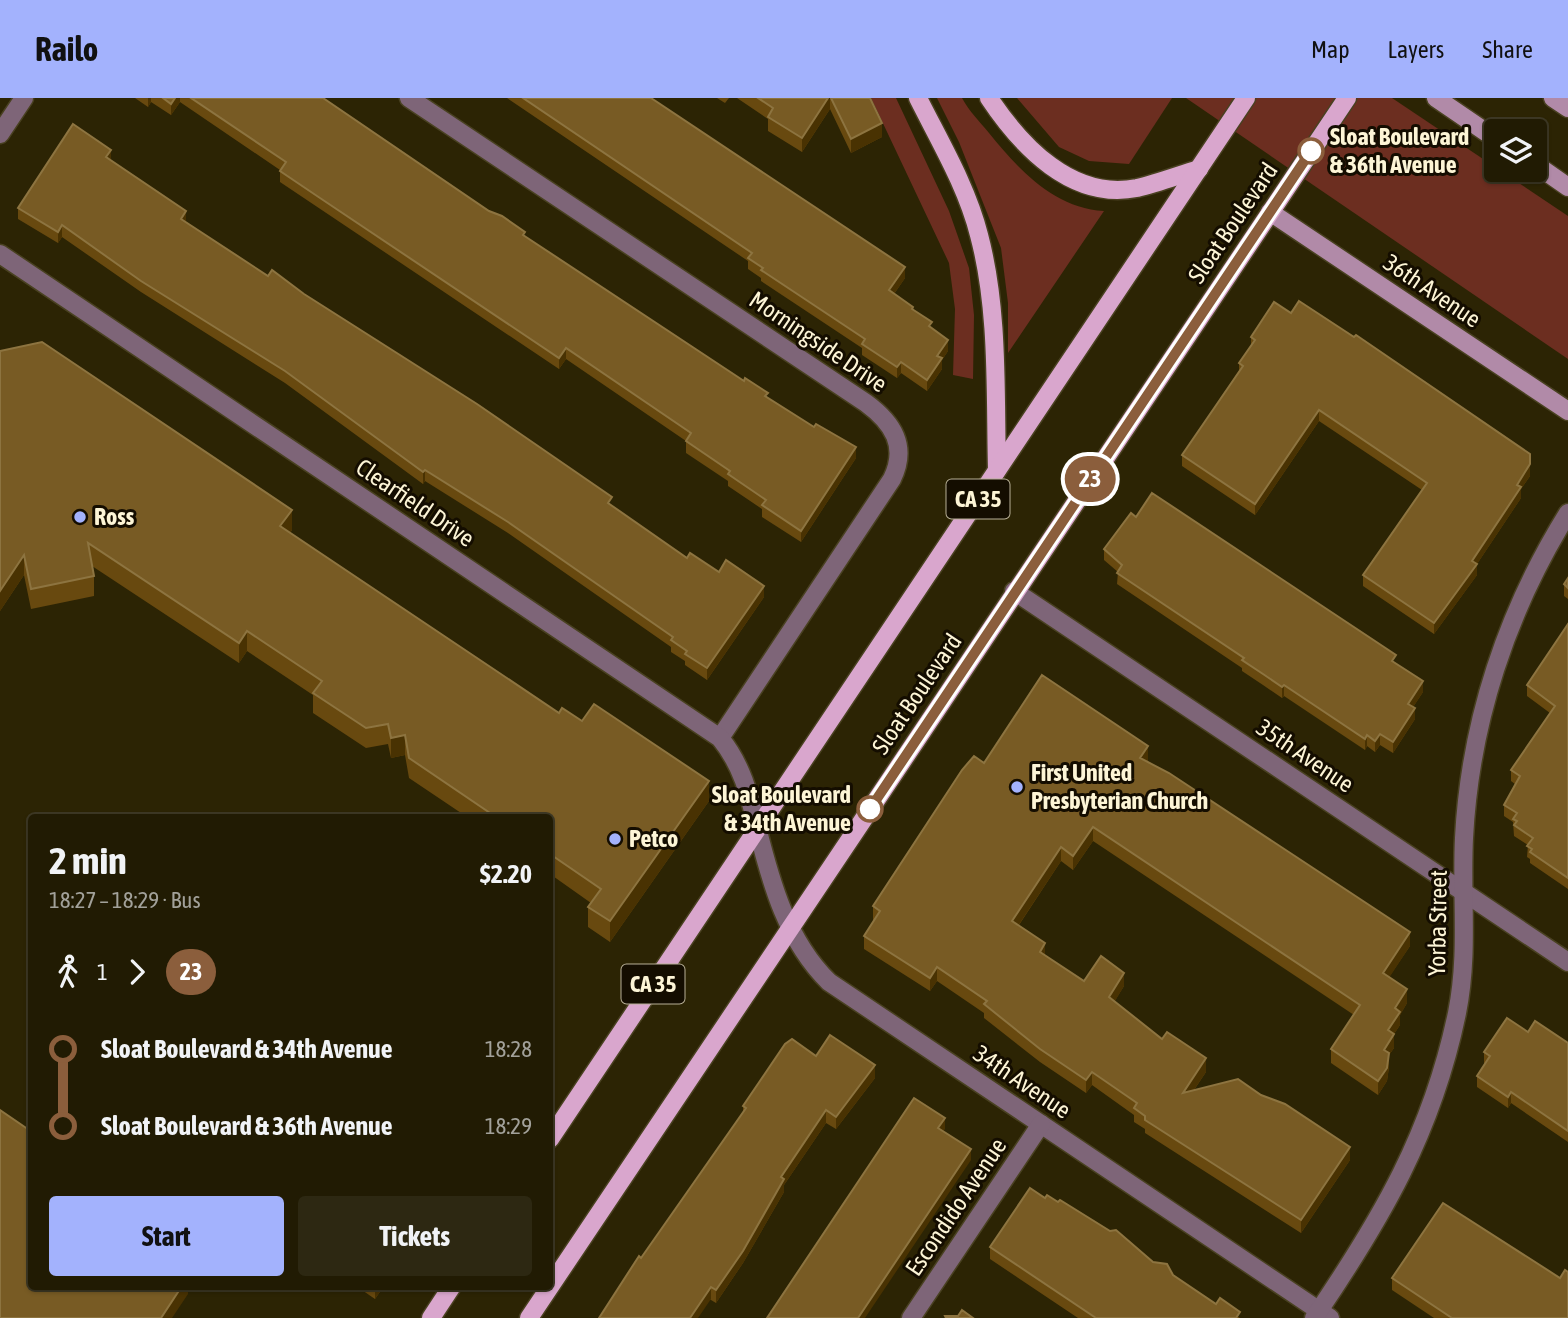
<!DOCTYPE html>
<meta charset="utf-8">
<style>
:root{--surface:#211b03;--page:#2d2812;--text:#f1f3f6;--muted:#a2a19a;--line:#3e3925;--accent:#a3b2fd}
body{margin:0;font-family:"Asap Condensed",sans-serif;background:var(--page);color:var(--text);height:100vh;display:flex;flex-direction:column;font-size:26px;white-space:nowrap}
*{box-sizing:border-box;margin:0}
p{font-size:23px;color:var(--muted)}
.icon{flex:none;width:38px;height:38px;fill:none;stroke:currentColor;stroke-width:2;stroke-linecap:round;stroke-linejoin:round}
.map{position:relative;flex:1;overflow:hidden}
.panel{position:absolute;left:28px;top:716px;width:525px;height:476px;display:flex;flex-direction:column;background:var(--surface);border-radius:7px;box-shadow:0 2px 5px #0004,0 0 0 2px var(--line)}
.panel>*{flex:none}
.badge{padding:0 14px;border-radius:23px;font-size:24px;line-height:46px}
.fabs{position:absolute;left:1484px;top:21px;display:grid;gap:14px}
.fabs a{display:grid;place-items:center;width:63px;height:63px;border-radius:7px;background:var(--surface);box-shadow:0 2px 5px #0004,0 0 0 2px var(--line);font-size:35px}
.map>.badge{position:absolute;translate:-50% -50%;box-shadow:0 0 0 4px #fff}
.legs{display:flex;align-items:center;gap:10px;height:77px;padding:0 21px;font-size:23px}
.legs p{margin-inline-start:auto}
.head{display:flex;align-items:center;justify-content:space-between;height:119px;padding:0 21px}
h1{font-size:38px;font-weight:700;line-height:52px}
.primary-button{display:flex;gap:14px;margin-top:auto;padding:14px 21px}
.primary-button a{flex:1;height:80px;border-radius:7px;background:var(--accent);color:#111;font-size:28px;font-weight:700;line-height:80px;text-align:center}
.primary-button a+a{background:var(--page);color:var(--text)}
ul{padding:0 21px;list-style:none}
li{display:flex;align-items:center;gap:24px;height:77px;font-size:26px}
li i{display:grid;place-items:center;width:10px;height:100%;margin:0 9px;background:currentColor}
li i::after{content:'';width:18px;height:18px;margin:-9px;border:5px solid;border-radius:50%;background:var(--surface)}
li p{margin-inline-start:auto}
li:first-child i{background:linear-gradient(#0000 50%,currentColor 0)}
li:last-child i{background:linear-gradient(currentColor 50%,#0000 0)}
header{display:flex;align-items:center;gap:42px;box-sizing:border-box;height:98px;padding:0 35px;background:var(--accent);color:#111}
header strong{font-size:33px}
nav{display:flex;gap:38px;margin-inline-start:auto;font-size:24px}
.map>svg:first-child{display:block}
.green{fill:#6c2e20}
.lines{fill:none;stroke-linecap:round;stroke-linejoin:round}
.minor-casing{stroke:#494121;stroke-width:21}
.tertiary-casing{stroke:#494121;stroke-width:21}
.secondary-casing{stroke:#494121;stroke-width:21}
.primary-casing{stroke:#494121;stroke-width:21}
.minor{stroke:#7e6578;stroke-width:18}
.tertiary{stroke:#7e6578;stroke-width:18}
.secondary{stroke:#b18aa8;stroke-width:18}
.primary{stroke:#d9a6cd;stroke-width:18}
.wall{fill:#68490f}
.shaded-wall{fill:#493202}
.building{fill:#785b24;stroke:#8d7440;stroke-width:2}
.line-1-casing{stroke:#fff;stroke-width:16}
.line-1{stroke:#8b5e3c;stroke-width:10}
.stop-1-dot{fill:#fff;stroke:#8b5e3c;stroke-width:3.5}
.poi-dot{fill:#a3b2fd;stroke:#140d00;stroke-width:2.5}
.labels{text-anchor:middle;stroke-width:6;stroke-linejoin:round;paint-order:stroke}
.shield{fill:#140d00;stroke:#b7af96;stroke-width:2}
.shield-label{font-size:23px;font-weight:bold;fill:#fdf5d6}
.stop-label{font-size:24px;font-weight:bold;fill:#fdf5d6;stroke:#140d00;text-anchor:start}
.street-label{font-size:24px;fill:#fdf5d6;stroke:#140d00}
.poi-label{font-size:24px;font-weight:bold;fill:#fdf5d6;stroke:#140d00;text-anchor:start}
</style>
<header>
<strong>Railo</strong>
<nav><a>Map</a><a>Layers</a><a>Share</a></nav>
</header>
<div class="map">
<svg width="1568" height="1220" viewBox="0 0 1568 1220">
<rect width="100%" height="100%" fill="#2c2404"/>
<!-- green -->
<g class="green">
<polygon points="871,0 896,0 949,113 969,170 974,217 973,281 953,277 955,211 949,165"/>
<path d="M937 0H962C969 13 980 24 989 35 1019 72 1054 110 1104 113L1008 255V205L1001 150 959 44Z"/>
<polygon points="1017,0 1172,0 1129,66 1089,63 1059,49"/>
<polygon points="1186,0 1392,0 1568,118 1568,261"/>
</g>
<g class="lines">
<defs>
<g id="minor">
<path d="M409 0 866 305C893 325 908 348 892 381L720 640"/>
<path d="M0 156 720 640C742 667 749 696 757 729 771 785 787 843 829 884L1330 1220"/>
<polyline points="1014,493 1568,864"/>
<polyline points="911,1220 1041,1026"/>
<path d="M1314 1220C1382 1120 1432 1035 1457 915 1469 856 1461 799 1464 740 1470 624 1507 513 1568 415"/>
</g>
<polyline id="tertiary" points="0,36 24,0"/>
<g id="secondary">
<polyline points="1436,0 1496,41"/>
<polyline points="1553,0 1568,10"/>
<polyline points="1535,66 1568,89"/>
<polyline points="1270,114 1568,313"/>
</g>
<g id="primary">
<path d="M918 0C940 44 967 89 979 137 999 212 995 295 997 372"/>
<path d="M989 0C1021 48 1072 103 1137 90 1158 85 1179 77 1199 71"/>
<polyline points="550,1041 1246,0"/>
<polyline points="431,1220 452,1188"/>
<polyline points="529,1220 1347,0"/>
</g>
</defs>
<!-- minor casing -->
<use href="#minor" class="minor-casing"/>
<!-- tertiary casing -->
<use href="#tertiary" class="tertiary-casing"/>
<!-- secondary casing -->
<use href="#secondary" class="secondary-casing"/>
<!-- primary casing -->
<use href="#primary" class="primary-casing"/>
<!-- minor -->
<use href="#minor" class="minor"/>
<!-- tertiary -->
<use href="#tertiary" class="tertiary"/>
<!-- secondary -->
<use href="#secondary" class="secondary"/>
<!-- primary -->
<use href="#primary" class="primary"/>
</g>
<!-- wall -->
<g class="wall">
<polygon points="135,0 323,0 525,138 856,360 801,444 762,419 762,411 728,388 728,383 686,355 686,343 566,261 559,271 280,84 280,72 180,4 171,17 151,4 148,9"/>
<polygon points="507,0 651,0 905,180 894,196 913,212 932,231 948,253 942,262 942,271 927,293 901,275 897,280 862,257 862,250 761,183 761,180 748,171 748,163"/>
<polygon points="717,0 729,0 725,5"/>
<polygon points="737,0 870,0 882,39 851,55 830,11 802,54 768,33 768,21"/>
<polygon points="111,63 186,124 268,178 304,196 687,460 719,474 764,499 707,582 685,567 685,563 671,554 671,549 508,435 425,383 423,386 285,285 141,194 62,139 58,145 18,121 18,110"/>
<polygon points="1251,239 1530,378 1521,391 1521,400 1477,466 1477,477 1434,536 1363,488 1363,477 1422,392 1319,323 1255,417 1182,368 1182,357 1239,273 1239,265 1251,248"/>
<polygon points="0,253 292,432 290,435 559,615 582,623 709,703 610,844 588,829 588,809 591,805 550,776 550,719 467,719 409,680 405,657 391,660 388,646 366,650 313,615 313,597 247,553 239,565 92,468 94,478 94,498 31,511 24,477 0,513"/>
<polygon points="1104,451 1396,565 1423,594 1413,609 1415,621 1393,655 1380,647 1375,654 1367,648 1365,652 1284,598 1282,600 1263,587 1242,573 1242,570 1117,486 1118,474 1104,462"/>
<polygon points="1568,480 1568,501 1564,498 1564,486"/>
<polygon points="1568,526 1568,791 1530,765 1530,761 1527,759 1528,747 1514,738 1513,724 1504,718 1504,707 1515,686 1511,683 1511,672 1550,615 1527,598 1527,587"/>
<polygon points="1148,662 1147,664 1410,848 1389,879 1407,905 1400,917 1400,927 1394,936 1394,950 1389,957 1389,969 1387,983 1378,997 1331,965 1331,951 1354,917 1093,743 1073,772 1061,763 1019,827 1045,858 1084,883 1124,888 1114,904 1206,974 1194,992 1350,1062 1301,1135 1145,1035 1145,1031 1134,1024 1134,1017 1092,987 1086,995 1040,964 984,920 984,915 937,883 930,893 864,851 864,838 874,822 873,822 873,808 984,665"/>
<polygon points="1528,934 1568,945 1568,1044 1511,1005 1508,1010 1477,989 1477,978 1485,966 1484,965 1484,954"/>
<polygon points="816,958 875,980 836,1031 826,1025 784,1087 784,1094 743,1165 716,1205 641,1160 743,1014 743,1008"/>
<polygon points="1045,1100 1153,1164 1216,1206 1240,1220 1078,1220 990,1161 990,1149"/>
<polygon points="1392,1180 1568,1220 1434,1220 1392,1192"/>
<polygon points="356,1188 384,1188 375,1201"/>
</g>
<!-- shaded-wall -->
<g class="shaded-wall">
<polygon points="148,0 151,0 151,4 148,9"/>
<polygon points="175,0 180,0 180,4 171,17 171,6"/>
<polygon points="828,0 830,0 830,11 802,54 802,40"/>
<polygon points="882,25 882,39 851,55 851,41"/>
<polygon points="111,52 111,63 106,59"/>
<polygon points="186,113 186,125 181,121"/>
<polygon points="62,127 62,139 58,145 58,134"/>
<polygon points="905,169 905,180 889,203 889,192"/>
<polygon points="948,242 948,253 942,262 942,271 927,293 927,282 937,258"/>
<polygon points="566,250 566,261 559,271 559,260"/>
<polygon points="901,264 901,275 897,280 897,269"/>
<polygon points="1319,312 1319,323 1255,417 1255,406"/>
<polygon points="856,349 856,360 801,444 801,433"/>
<polygon points="1530,366 1530,378 1521,391 1521,400 1477,466 1477,477 1434,536 1434,525"/>
<polygon points="425,372 425,383 423,386 423,374"/>
<polygon points="292,412 292,432 280,449 280,428"/>
<polygon points="24,457 24,477 0,513 0,493"/>
<polygon points="764,488 764,499 707,582 707,570"/>
<polygon points="247,533 247,553 239,565 239,545"/>
<polygon points="1423,583 1423,594 1408,617 1408,606"/>
<polygon points="1284,587 1284,598 1282,600 1282,589"/>
<polygon points="1415,610 1415,621 1393,655 1393,644"/>
<polygon points="1380,636 1380,647 1375,654 1375,643"/>
<polygon points="405,637 405,657 391,660 391,640"/>
<polygon points="1367,637 1367,648 1365,652 1365,641"/>
<polygon points="1148,648 1148,662 1140,674 1140,660"/>
<polygon points="709,683 709,703 610,844 610,823"/>
<polygon points="1093,729 1093,743 1073,772 1073,758"/>
<polygon points="1061,749 1061,763 1012,837 1012,823"/>
<polygon points="1410,834 1410,848 1383,889 1383,875"/>
<polygon points="1045,845 1045,859 1040,854"/>
<polygon points="937,869 937,883 930,893 930,880"/>
<polygon points="1124,875 1124,888 1109,913 1109,899"/>
<polygon points="1407,891 1407,905 1400,917 1400,927 1388,945 1388,932 1395,910"/>
<polygon points="1394,936 1394,950 1389,957 1389,969 1387,983 1378,997 1378,983 1384,952"/>
<polygon points="1206,960 1206,974 1183,1008 1183,995"/>
<polygon points="875,967 875,980 836,1031 836,1019"/>
<polygon points="1092,974 1092,987 1086,995 1086,982"/>
<polygon points="1511,994 1511,1005 1508,1010 1508,999"/>
<polygon points="826,1012 826,1025 784,1087 784,1094 743,1165 716,1205 716,1192 781,1079"/>
<polygon points="945,1020 945,1031 938,1041 938,1030"/>
<polygon points="1350,1049 1350,1062 1301,1135 1301,1122"/>
<polygon points="971,1051 971,1062 865,1220 858,1220"/>
<polygon points="182,1188 188,1188 188,1196 172,1220 161,1220"/>
<polygon points="375,1188 384,1188 375,1201"/>
<polygon points="711,1189 711,1201 698,1220 690,1220"/>
</g>
<!-- building -->
<g class="building">
<polygon points="163,0 175,0 171,6"/>
<polygon points="191,0 323,0 489,113 502,118 525,134 523,137 744,283 745,280 768,295 765,298 814,329 816,326 856,349 801,433 762,407 766,402 728,376 730,373 686,343 691,335 566,250 559,260 320,100 280,73 286,64"/>
<polygon points="523,0 651,0 905,169 889,192 913,209 912,211 932,224 929,228 948,242 937,258 942,260 927,282 901,264 897,269 862,246 865,241 761,172 763,170 748,160 752,155"/>
<polygon points="758,0 828,0 802,40 768,19 773,10"/>
<polygon points="831,0 870,0 882,25 851,41"/>
<polygon points="73,26 111,52 106,59 186,113 181,121 268,178 272,172 304,196 477,306 612,399 608,405 687,460 690,455 719,474 726,462 764,488 707,570 685,556 687,553 671,542 673,539 508,424 425,372 423,374 285,273 141,183 62,127 58,134 18,110"/>
<polygon points="1299,203 1354,239 1356,237 1530,356 1530,366 1517,387 1521,389 1472,463 1477,466 1434,525 1363,477 1427,385 1319,312 1255,406 1182,357 1243,268 1239,265 1255,242 1251,239 1274,204 1291,215"/>
<polygon points="42,244 292,412 280,428 559,615 562,610 582,623 594,606 709,683 610,823 588,809 601,791 550,756 550,719 496,719 409,660 405,637 391,640 388,626 366,630 313,595 322,583 247,533 239,545 88,445 94,478 31,491 24,457 0,493 0,253"/>
<polygon points="1152,395 1396,557 1392,563 1423,583 1408,606 1415,610 1393,644 1380,636 1375,643 1367,637 1365,641 1284,587 1282,589 1263,576 1242,562 1244,560 1117,475 1122,467 1104,451 1131,415 1136,419"/>
<polygon points="1568,480 1568,490 1564,486"/>
<polygon points="1568,526 1568,780 1530,754 1532,751 1527,748 1533,740 1514,727 1517,723 1513,721 1517,715 1504,707 1520,678 1511,672 1555,608 1527,587"/>
<polygon points="1042,577 1148,648 1140,660 1169,675 1410,834 1383,875 1407,891 1395,910 1400,914 1388,932 1394,936 1384,952 1389,955 1387,970 1378,983 1331,951 1360,907 1093,729 1073,758 1061,749 1012,823 1045,845 1040,854 1084,883 1101,858 1124,875 1109,899 1162,941 1167,934 1206,960 1183,995 1238,981 1261,997 1285,1006 1350,1049 1301,1122 1145,1022 1145,1018 1134,1010 1137,1005 1092,974 1086,982 1040,951 984,906 987,903 937,869 930,880 864,838 880,813 873,808 962,672 974,658 984,665"/>
<polygon points="1507,920 1528,934 1535,923 1568,945 1568,1033 1511,994 1508,999 1477,978 1490,958 1484,954"/>
<polygon points="830,937 875,967 836,1019 826,1012 781,1079 784,1081 743,1153 716,1192 711,1189 690,1220 599,1220 639,1158 641,1160 746,1010 743,1008 785,946 792,941 816,958"/>
<polygon points="914,1000 945,1020 938,1030 971,1051 858,1220 767,1220"/>
<polygon points="0,1012 32,1034 32,1188 182,1188 161,1220 0,1220"/>
<polygon points="1030,1090 1045,1100 1047,1097 1058,1104 1060,1102 1110,1133 1116,1132 1153,1164 1167,1166 1173,1177 1216,1206 1220,1200 1240,1214 1236,1220 1096,1220 990,1149"/>
<polygon points="1443,1105 1560,1180 1565,1172 1568,1174 1568,1220 1452,1220 1392,1180"/>
<polygon points="962,1212 973,1220 946,1220 945,1218 958,1218"/>
</g>
<g class="lines">
<defs>
<polyline id="line-1" points="870,711 1311,53"/>
</defs>
<!-- line-1 casing -->
<use href="#line-1" class="line-1-casing"/>
<!-- line-1 -->
<use href="#line-1" class="line-1"/>
</g>
<!-- markers -->
<g class="stop-1-dot">
<circle cx="1311" cy="53" r="12"/>
<circle cx="870" cy="711" r="12"/>
</g>
<g class="poi-dot">
<circle cx="80" cy="419" r="7"/>
<circle cx="1017" cy="689" r="7"/>
<circle cx="615" cy="741" r="7"/>
</g>
<g class="labels">
<!-- shield labels -->
<g class="shield">
<rect x="946.5" y="381.5" width="63" height="39" rx="5"/>
<rect x="621.5" y="866.5" width="63" height="39" rx="5"/>
</g>
<g class="shield-label">
<text x="978" y="409">CA 35</text>
<text x="653" y="894">CA 35</text>
</g>
<!-- stop labels -->
<g class="stop-label">
<text x="1330" y="47">Sloat Boulevard<tspan x="1330" dy="28">&amp; 36th Avenue</tspan></text>
<text x="851" y="705" text-anchor="end">Sloat Boulevard<tspan x="851" dy="28">&amp; 34th Avenue</tspan></text>
</g>
<!-- street labels -->
<g class="street-label">
<text transform="translate(1233 125) rotate(-56)" y="8">Sloat Boulevard</text>
<text transform="translate(1432 193) rotate(34)" y="8">36th Avenue</text>
<text transform="translate(818 244) rotate(34)" y="8">Morningside Drive</text>
<text transform="translate(415 405) rotate(34)" y="8">Clearfield Drive</text>
<text transform="translate(917 596) rotate(-56)" y="8">Sloat Boulevard</text>
<text transform="translate(1305 658) rotate(34)" y="8">35th Avenue</text>
<text transform="translate(1438 825) rotate(-89)" y="8">Yorba Street</text>
<text transform="translate(1022 984) rotate(34)" y="8">34th Avenue</text>
<text transform="translate(956 1109) rotate(-56)" y="8">Escondido Avenue</text>
</g>
<!-- poi labels -->
<g class="poi-label">
<text x="94" y="427">Ross</text>
<text x="1031" y="683">First United<tspan x="1031" dy="28">Presbyterian Church</tspan></text>
<text x="629" y="749">Petco</text>
</g>
</g>
</svg>
<div class="fabs">
<a><svg class="icon" aria-label="layers" viewBox="0 0 24 24"><path d="M12 4l9 5-9 5-9-5zM3 14l9 5 9-5"/></svg></a>
</div>
<b class="badge" style="left:1090px;top:381px;background:#8b5e3c;color:#fff">23</b>
<section class="panel">
<div class="head"><div><h1>2 min</h1><p>18:27 – 18:29 · Bus</p></div><b>$2.20</b></div>
<div class="legs"><svg class="icon" aria-label="walk" viewBox="0 0 24 24"><circle cx="13" cy="4" r="2"/><path d="M13 8l-2 6 4 7M11 14l-3 7M7 12l3-4h3l4 4"/></svg>1<svg class="icon" aria-label="forward" viewBox="0 0 24 24"><path d="M9 5l7 7-7 7"/></svg><b class="badge" style="background:#8b5e3c;color:#fff">23</b></div>
<ul>
<li><i style="color:#8b5e3c"></i><b>Sloat Boulevard &amp; 34th Avenue</b><p>18:28</p></li>
<li><i style="color:#8b5e3c"></i><b>Sloat Boulevard &amp; 36th Avenue</b><p>18:29</p></li>
</ul>
<div class="primary-button"><a>Start</a><a>Tickets</a></div>
</section>
</div>
